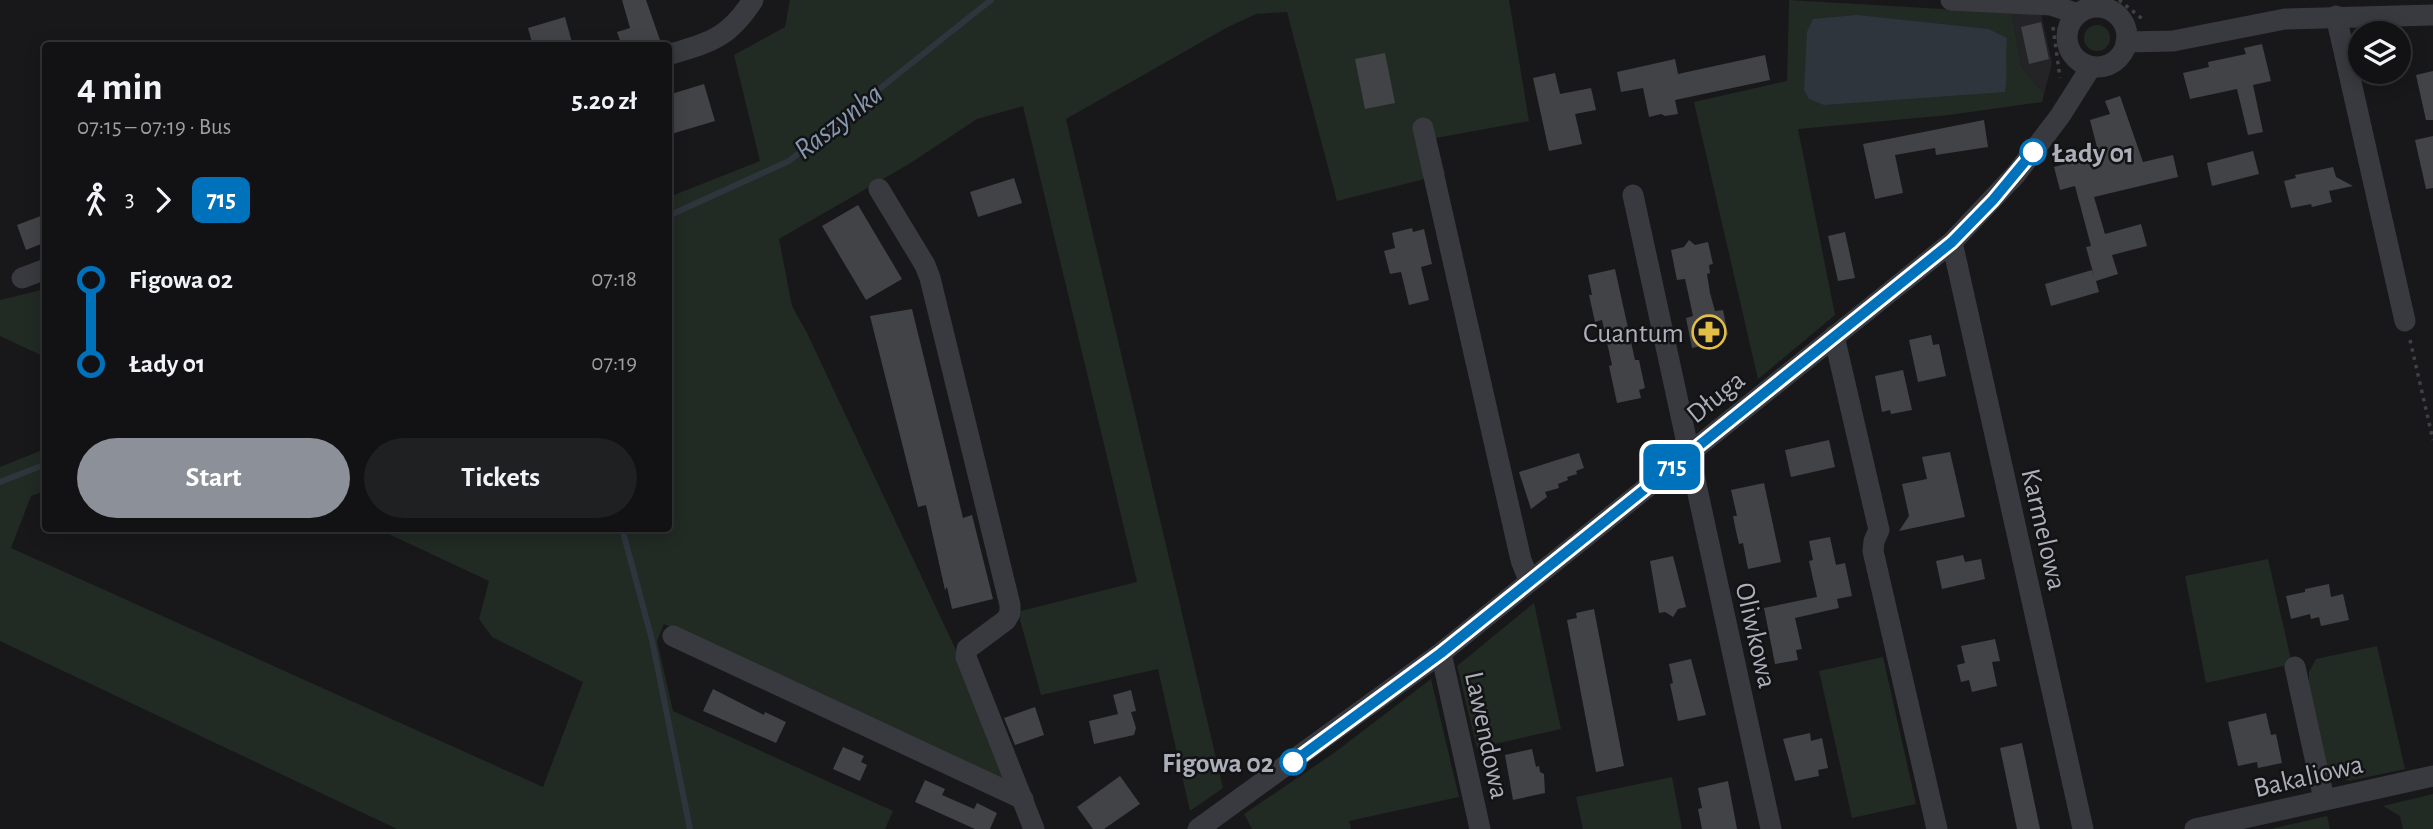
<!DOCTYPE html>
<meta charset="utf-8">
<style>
:root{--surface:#121214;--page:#1f2022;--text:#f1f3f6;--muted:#9c9ea0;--line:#313234;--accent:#8c9099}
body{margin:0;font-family:"Alegreya Sans",sans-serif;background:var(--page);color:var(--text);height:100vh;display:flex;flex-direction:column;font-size:26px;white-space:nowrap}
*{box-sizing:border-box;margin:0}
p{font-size:23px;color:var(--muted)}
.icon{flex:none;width:38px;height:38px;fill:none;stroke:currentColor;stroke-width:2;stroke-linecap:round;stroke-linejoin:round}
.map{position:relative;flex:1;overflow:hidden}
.drawer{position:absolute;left:42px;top:42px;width:630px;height:490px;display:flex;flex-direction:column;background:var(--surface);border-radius:7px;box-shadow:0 4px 18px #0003,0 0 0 2px var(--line)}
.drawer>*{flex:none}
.badge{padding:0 14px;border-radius:10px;font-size:24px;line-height:46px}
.tools{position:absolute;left:2348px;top:21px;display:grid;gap:14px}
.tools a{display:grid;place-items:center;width:63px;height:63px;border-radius:50%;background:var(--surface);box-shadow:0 4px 18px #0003,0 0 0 2px var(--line);font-size:35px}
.map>.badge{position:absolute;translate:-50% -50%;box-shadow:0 0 0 4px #fff}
.legs{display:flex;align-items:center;gap:10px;height:77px;padding:0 35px;font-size:23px}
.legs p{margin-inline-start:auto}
.overview{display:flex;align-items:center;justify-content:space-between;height:119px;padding:0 35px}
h1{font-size:38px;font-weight:700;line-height:52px}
.action{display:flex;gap:14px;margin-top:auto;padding:14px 35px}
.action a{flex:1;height:80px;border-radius:42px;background:var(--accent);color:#fff;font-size:28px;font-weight:700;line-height:80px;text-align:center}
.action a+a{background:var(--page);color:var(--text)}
ul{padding:0 35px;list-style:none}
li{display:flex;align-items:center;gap:24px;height:84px;font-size:26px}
li i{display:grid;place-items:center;width:10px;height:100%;margin:0 9px;background:currentColor}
li i::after{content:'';width:18px;height:18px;margin:-9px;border:5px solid;border-radius:50%;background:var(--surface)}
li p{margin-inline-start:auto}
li:first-child i{background:linear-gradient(#0000 50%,currentColor 0)}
li:last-child i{background:linear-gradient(currentColor 50%,#0000 0)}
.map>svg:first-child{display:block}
.built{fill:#242427}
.green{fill:#222a24}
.water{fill:#2f353d}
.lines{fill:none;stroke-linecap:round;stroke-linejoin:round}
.stream{stroke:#2f353d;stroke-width:6}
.building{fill:#424347}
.path{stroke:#404146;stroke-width:3.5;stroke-dasharray:3.5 5;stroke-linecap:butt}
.minor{stroke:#393a3f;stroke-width:21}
.line-1-casing{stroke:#fff;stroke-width:16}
.line-1{stroke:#0072bc;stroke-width:10}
.stop-1-dot{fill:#fff;stroke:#0072bc;stroke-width:3.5}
.labels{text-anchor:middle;stroke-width:5;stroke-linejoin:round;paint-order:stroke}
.stop-label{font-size:28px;font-weight:bold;fill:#acaeb9;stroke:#131315;text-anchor:start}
.poi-label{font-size:28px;fill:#acaeb9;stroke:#131315;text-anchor:end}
.street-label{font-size:28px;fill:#acaeb9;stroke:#131315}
.water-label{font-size:30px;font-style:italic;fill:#8698b0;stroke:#131315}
</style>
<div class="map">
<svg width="2433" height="829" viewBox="0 0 2433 829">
<rect width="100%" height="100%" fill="#18181a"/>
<!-- built -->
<polygon class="built" points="2012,13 2041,14 2052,63 2044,94 2021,66"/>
<!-- green -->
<g class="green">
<polygon points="790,0 1509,0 1529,121 1436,138 1445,174 1337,201 1287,12 1256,14 1226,28 1066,119 1223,788 1190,811 1158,669 1041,695 1020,620 1021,611 1137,582 1023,106 977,119 909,164 779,239 792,306 807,333 963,665 1013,788 664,624 657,641 673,711 893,811 885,829 397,829 0,641 0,467 45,449 45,491 31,496 11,548 543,787 583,682 492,637 479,619 489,581 378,529 668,528 669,197 760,161 734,55 785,27"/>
<polygon points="1789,0 2012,13 2021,66 2044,94 2042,102 1949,115 1798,129 1835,315 1758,379 1694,102 1787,81"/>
<circle cx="2097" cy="38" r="13"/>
<polygon points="45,289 46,289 45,357 0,336 0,300"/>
<polygon points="2268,559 2292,664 2206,683 2185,576"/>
<polygon points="1534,603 1561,729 1477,748 1457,666"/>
<polygon points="2377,646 2405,769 2349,781 2328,769 2309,683 2309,672 2316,659"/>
<polygon points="1883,657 1916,804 1852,818 1819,671"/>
<polygon points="1431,679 1459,797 1349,821 1351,829 1252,829 1244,814 1334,753"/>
<polygon points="1672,777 1682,829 1583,829 1576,797"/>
<polygon points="2433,794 2433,829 2403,829 2400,816 2383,806"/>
<polygon points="2327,816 2330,829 2271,829"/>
</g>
<!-- water -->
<path class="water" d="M1857 15 1988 29 2007 38C2005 57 2008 74 2005 92L1824 105 1809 99 1804 90 1807 32 1813 19Z"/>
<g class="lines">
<!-- stream -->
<g class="stream">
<polyline points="668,216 789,161 991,0"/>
<polyline points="0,482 46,464"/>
<polyline points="622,528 652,640 690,829"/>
</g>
</g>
<!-- building -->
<g class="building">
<polygon points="622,0 646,0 660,40 645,46 622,46 617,32 630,28"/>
<polygon points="565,17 573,46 533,46 528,28"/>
<polygon points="2041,22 2049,59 2029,64 2021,27"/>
<polygon points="2262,44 2271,81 2253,85 2263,132 2248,135 2237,89 2190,99 2183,73 2209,67 2208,62 2246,54 2244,48"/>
<polygon points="1385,53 1395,103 1365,109 1355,59"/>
<polygon points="1765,55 1770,80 1675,100 1678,114 1665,116 1661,114 1649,117 1643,88 1621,92 1617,72 1675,59 1678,74"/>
<polygon points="2433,71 2433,120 2426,120 2416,75"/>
<polygon points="1555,73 1560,94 1591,88 1596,110 1575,114 1582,144 1549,151 1533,78"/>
<polygon points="704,84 715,121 668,135 668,95"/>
<polygon points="2120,96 2143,162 2173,155 2178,177 2094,197 2105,234 2141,224 2147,246 2112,255 2118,274 2096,281 2099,292 2051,306 2045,284 2092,270 2094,276 2086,247 2091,246 2075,186 2060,190 2054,167 2099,155 2090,120 2110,114 2105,101"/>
<polygon points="1984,120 1988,147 1936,155 1935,148 1895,155 1903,193 1875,199 1863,144"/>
<polygon points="2433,136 2433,188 2426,189 2415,140"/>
<polygon points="2253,151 2259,174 2212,186 2207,163"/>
<polygon points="2333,167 2336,177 2353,186 2329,191 2332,202 2312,207 2311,204 2291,208 2284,181 2296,178 2295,175"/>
<polygon points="1014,178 1022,203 978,217 970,192"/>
<polygon points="858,205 902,279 866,300 822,226"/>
<polygon points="46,214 46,242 26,250 17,225"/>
<polygon points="1412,228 1413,232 1424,229 1432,264 1421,267 1429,300 1409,305 1401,272 1390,274 1384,251 1395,248 1392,233"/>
<polygon points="1845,232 1855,278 1838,281 1828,236"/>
<polygon points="1689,240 1695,245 1708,242 1713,264 1709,265 1710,273 1707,274 1710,293 1715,311 1723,310 1728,335 1720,337 1711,349 1705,345 1692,348 1686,318 1693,316 1689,297 1685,279 1677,280 1671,250 1684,247"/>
<polygon points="1615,269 1635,360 1639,360 1645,388 1639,390 1641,398 1617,403 1609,366 1612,365 1602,320 1595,322 1589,295 1592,295 1588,275"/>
<polygon points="912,309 963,518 972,515 993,599 952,609 947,587 945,590 926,505 918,507 870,316"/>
<polygon points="1931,335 1933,345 1939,344 1946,376 1918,382 1909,340"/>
<polygon points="1903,370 1912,410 1891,414 1890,410 1882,412 1875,376"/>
<polygon points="1829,440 1835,467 1791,477 1785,450"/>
<polygon points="1950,452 1965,517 1899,531 1909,516 1902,484 1927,479 1922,457"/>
<polygon points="1579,453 1584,468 1576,471 1577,474 1567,477 1568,480 1558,484 1559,488 1545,492 1547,497 1531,509 1519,472"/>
<polygon points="1764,483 1781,562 1748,569 1743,543 1739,544 1736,531 1733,516 1737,516 1731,490"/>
<polygon points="1830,537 1836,565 1845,563 1852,596 1837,599 1839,608 1795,618 1802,649 1796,650 1798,660 1775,664 1764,608 1817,597 1809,561 1813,560 1809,541"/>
<polygon points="1963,555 1965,562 1981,559 1985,579 1942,589 1936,561"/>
<polygon points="1673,556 1686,607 1678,609 1673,617 1665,612 1659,613 1650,561"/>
<polygon points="2329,584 2331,597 2343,594 2349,620 2321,626 2319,617 2311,619 2310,614 2291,619 2286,596 2305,592 2305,589"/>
<polygon points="1594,609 1624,766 1596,772 1567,620 1577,618 1576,613"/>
<polygon points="1995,639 2000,661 1992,662 1997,686 1972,692 1969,680 1961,682 1957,665 1965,663 1961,646"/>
<polygon points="1691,659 1706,715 1678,721 1670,684 1673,683 1669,664"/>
<polygon points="713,689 764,715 765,712 786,722 776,743 703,711"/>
<polygon points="1131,690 1136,711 1131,712 1136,728 1134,735 1094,744 1089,721 1118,714 1113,695"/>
<polygon points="1035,707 1044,735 1015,745 1004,718"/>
<polygon points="2266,713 2271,735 2276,734 2282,763 2258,768 2257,762 2238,766 2228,722"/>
<polygon points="1810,733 1811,741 1822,738 1828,768 1818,770 1819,776 1795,781 1783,739"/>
<polygon points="2022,743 2040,829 2017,829 2000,748"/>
<polygon points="843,747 864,756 861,762 867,765 860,781 833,769"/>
<polygon points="1532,749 1536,767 1539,766 1540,772 1544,774 1545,793 1513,800 1505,755"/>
<polygon points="1120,776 1140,804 1104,829 1093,829 1077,807"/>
<polygon points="925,780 945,789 942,795 974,809 977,803 997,813 990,829 975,829 915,802"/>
<polygon points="1728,781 1737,829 1702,829 1698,809 1702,808 1698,788"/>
</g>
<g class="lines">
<!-- path -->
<g class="path">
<polyline points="2119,0 2145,21"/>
<polyline points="2053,27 2060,78"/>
<polyline points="2410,340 2433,440"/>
</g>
<!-- minor -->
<g class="minor">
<polyline points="1951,0 2051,5 2078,14"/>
<circle cx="2097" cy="37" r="30"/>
<polyline points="2336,16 2405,321"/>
<polyline points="2126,42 2173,41 2285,19 2433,15"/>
<path d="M668 55C710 42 728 39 753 0"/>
<polyline points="1423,128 1521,560 1529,580"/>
<polyline points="879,189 925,265 930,278 1010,605 1010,613 1006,620 967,649 966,657 1034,829"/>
<polyline points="1633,195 1771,829"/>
<polyline points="1952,242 2083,829"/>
<polyline points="22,278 46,269"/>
<polyline points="1834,336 1879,530 1874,541 1873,551 1937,829"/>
<polyline points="673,636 1023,799"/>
<polyline points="1441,653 1480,829"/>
<polyline points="2295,667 2324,799"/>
<polyline points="1198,829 1441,653 1952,242 2016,174 2060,116 2091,67"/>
<polyline points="2195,829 2433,776"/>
</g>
</g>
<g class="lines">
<defs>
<polyline id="line-1" points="1293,762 1441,653 1952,242 1993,200 2033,152"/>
</defs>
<!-- line-1 casing -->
<use href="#line-1" class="line-1-casing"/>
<!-- line-1 -->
<use href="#line-1" class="line-1"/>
</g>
<!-- icons -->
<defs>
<symbol id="pharmacy-ring" viewBox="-11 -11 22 22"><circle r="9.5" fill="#131315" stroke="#e3be47" stroke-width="1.5"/><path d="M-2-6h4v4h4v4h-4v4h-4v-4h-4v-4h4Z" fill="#e3be47"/></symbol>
</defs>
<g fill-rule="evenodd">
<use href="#pharmacy-ring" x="1690" y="313" width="38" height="38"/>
</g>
<!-- markers -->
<g class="stop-1-dot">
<circle cx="2033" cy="152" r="12"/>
<circle cx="1293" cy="762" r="12"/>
</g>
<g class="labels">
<!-- stop labels -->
<g class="stop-label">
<text x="2052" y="162">Łady 01</text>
<text x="1274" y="772" text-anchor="end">Figowa 02</text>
</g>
<!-- poi labels -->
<g class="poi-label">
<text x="1684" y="342">Cuantum</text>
</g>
<!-- street labels -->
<g class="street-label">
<text transform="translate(1715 396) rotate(-39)" y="10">Długa</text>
<text transform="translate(2045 529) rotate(77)" y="10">Karmelowa</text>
<text transform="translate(1757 635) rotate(77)" y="10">Oliwkowa</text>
<text transform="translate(1488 735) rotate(78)" y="10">Lawendowa</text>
<text transform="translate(2308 775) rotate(-13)" y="10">Bakaliowa</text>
</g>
<!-- water labels -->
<g class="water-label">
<text transform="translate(838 121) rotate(-38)" y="10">Raszynka</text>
</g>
</g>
</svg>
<div class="tools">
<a><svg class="icon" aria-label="layers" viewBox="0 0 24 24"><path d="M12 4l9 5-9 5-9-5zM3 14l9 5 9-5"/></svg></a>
</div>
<b class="badge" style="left:1672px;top:467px;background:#0072bc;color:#fff">715</b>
<section class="drawer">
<div class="overview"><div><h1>4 min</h1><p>07:15 – 07:19 · Bus</p></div><b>5.20 zł</b></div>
<div class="legs"><svg class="icon" aria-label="walk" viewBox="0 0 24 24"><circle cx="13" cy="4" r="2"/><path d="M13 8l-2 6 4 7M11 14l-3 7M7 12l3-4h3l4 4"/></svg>3<svg class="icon" aria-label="forward" viewBox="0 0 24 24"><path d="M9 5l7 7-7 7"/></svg><b class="badge" style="background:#0072bc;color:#fff">715</b></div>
<ul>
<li><i style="color:#0072bc"></i><b>Figowa 02</b><p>07:18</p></li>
<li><i style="color:#0072bc"></i><b>Łady 01</b><p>07:19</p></li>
</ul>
<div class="action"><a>Start</a><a>Tickets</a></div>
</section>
</div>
